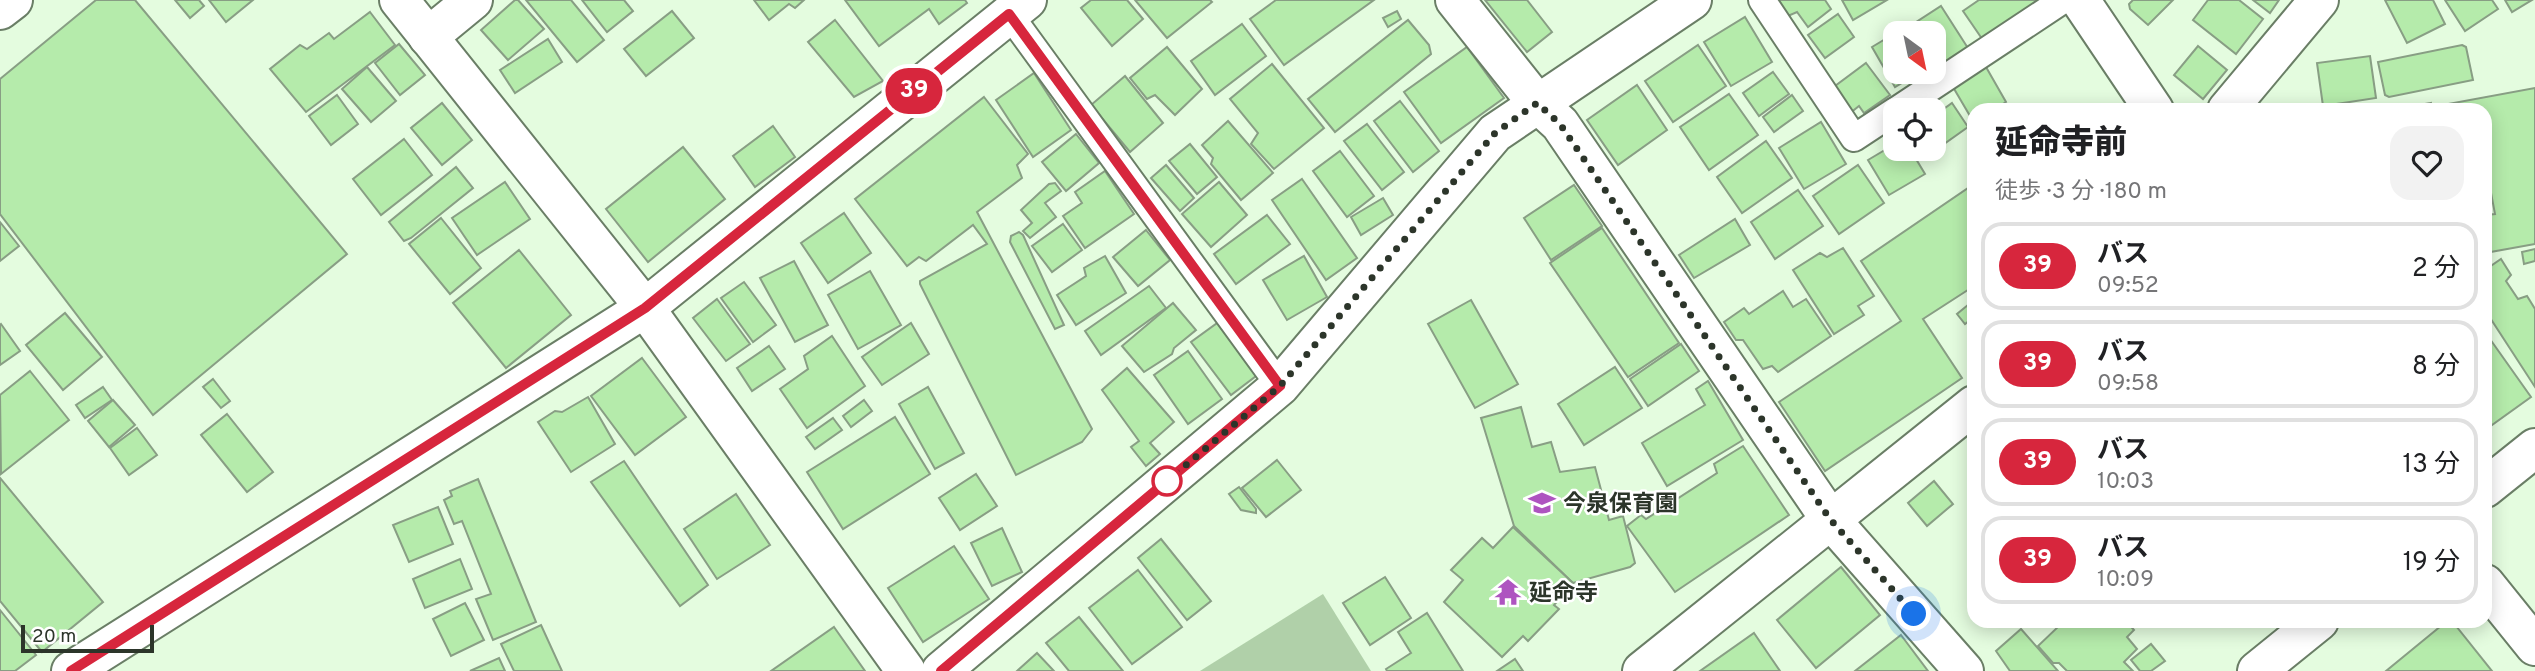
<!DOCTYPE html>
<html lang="ja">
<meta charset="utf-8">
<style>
:root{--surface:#fff;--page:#f2f2f2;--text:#202124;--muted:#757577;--line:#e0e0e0}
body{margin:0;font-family:Overpass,"Noto Sans JP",sans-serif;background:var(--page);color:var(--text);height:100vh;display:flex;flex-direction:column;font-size:26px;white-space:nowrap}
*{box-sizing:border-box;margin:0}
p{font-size:23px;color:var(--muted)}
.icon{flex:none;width:38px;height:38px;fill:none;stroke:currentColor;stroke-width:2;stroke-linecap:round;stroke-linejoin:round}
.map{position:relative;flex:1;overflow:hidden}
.drawer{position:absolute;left:1967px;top:103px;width:525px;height:525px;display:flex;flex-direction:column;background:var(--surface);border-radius:21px;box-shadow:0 4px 18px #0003}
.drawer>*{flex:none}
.badge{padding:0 14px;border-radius:23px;font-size:24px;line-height:46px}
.needle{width:46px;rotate:147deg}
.controls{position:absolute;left:1883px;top:21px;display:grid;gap:14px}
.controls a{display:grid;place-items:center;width:63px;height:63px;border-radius:14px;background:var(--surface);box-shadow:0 4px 18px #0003;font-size:35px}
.scale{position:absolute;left:21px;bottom:18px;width:133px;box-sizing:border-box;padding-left:7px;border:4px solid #2c352a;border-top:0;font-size:19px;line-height:24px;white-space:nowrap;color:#2c352a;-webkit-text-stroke:5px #fff;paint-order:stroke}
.you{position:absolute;width:35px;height:35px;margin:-18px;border:5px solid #fff;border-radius:50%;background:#1a73e8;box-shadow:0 0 0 10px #1a73e833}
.map>.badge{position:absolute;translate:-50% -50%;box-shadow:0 0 0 4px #fff}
.round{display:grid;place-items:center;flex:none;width:74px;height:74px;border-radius:21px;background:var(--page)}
.head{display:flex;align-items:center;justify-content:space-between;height:119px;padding:0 28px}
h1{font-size:33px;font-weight:800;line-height:52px}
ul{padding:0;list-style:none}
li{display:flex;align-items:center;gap:21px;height:88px;margin:0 14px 10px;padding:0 14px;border:4px solid var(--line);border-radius:21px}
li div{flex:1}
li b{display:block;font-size:26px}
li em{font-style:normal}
li .badge{min-width:77px;font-weight:700;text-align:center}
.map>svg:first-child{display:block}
.green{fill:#b0d0a9}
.building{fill:#b5ebab;stroke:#889e84;stroke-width:2}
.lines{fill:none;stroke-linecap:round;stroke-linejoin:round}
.lane-casing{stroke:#6a7e66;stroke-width:30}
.street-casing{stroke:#6a7e66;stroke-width:42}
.secondary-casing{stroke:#6a7e66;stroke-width:42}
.primary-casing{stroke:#6a7e66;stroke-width:42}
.lane{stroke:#fff;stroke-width:26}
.street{stroke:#fff;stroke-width:38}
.secondary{stroke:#fff;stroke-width:38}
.primary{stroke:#fff;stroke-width:38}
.line-casing{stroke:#fff;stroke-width:16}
.line{stroke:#d7263d;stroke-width:10}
.walk{stroke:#2c352a;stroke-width:7;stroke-dasharray:0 12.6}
.stop-dot{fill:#fff;stroke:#d7263d;stroke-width:3.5}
.labels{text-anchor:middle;stroke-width:5;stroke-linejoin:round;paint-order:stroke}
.poi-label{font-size:23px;font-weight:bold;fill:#2c352a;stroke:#fff;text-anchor:start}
</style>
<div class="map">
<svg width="2535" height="671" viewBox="0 0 2535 671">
<rect width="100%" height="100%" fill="#e4fcdf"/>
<!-- green -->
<polygon class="green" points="1323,594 1371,671 1200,671"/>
<!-- building -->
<g class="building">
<polygon points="96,0 135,0 347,254 153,415 0,214 0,79"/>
<polygon points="175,0 199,0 204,6 190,18"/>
<polygon points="209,0 253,0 226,22"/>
<polygon points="515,0 518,0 544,29 508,60 481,30"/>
<polygon points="526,0 571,0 604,40 577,62"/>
<polygon points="582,0 624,0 633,11 607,32"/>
<polygon points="754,0 804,0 795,8 789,4 769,20"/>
<polygon points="845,0 965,0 967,3 939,24 929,9 879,46"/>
<polygon points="1091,0 1127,0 1143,19 1112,46 1081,8"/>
<polygon points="1135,0 1210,0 1212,2 1167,38"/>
<polygon points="1276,0 1374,0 1284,65 1250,19"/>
<polygon points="1485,0 1527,0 1552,32 1527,52"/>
<polygon points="1773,0 1825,0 1831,9 1808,27 1797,12 1781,19"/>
<polygon points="1842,0 1887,0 1853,20"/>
<polygon points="1979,0 2040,0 1987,46 1963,11"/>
<polygon points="2133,0 2173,0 2148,25 2130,9 2129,4"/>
<polygon points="2208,0 2239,0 2263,19 2236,54 2193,20"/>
<polygon points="2253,0 2279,0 2270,13"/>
<polygon points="2385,0 2433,0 2445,24 2407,43"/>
<polygon points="2445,0 2492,0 2498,9 2465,31"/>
<polygon points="2505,0 2532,0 2512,12"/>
<polygon points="1941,6 1973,56 1935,71 1934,33 1911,33 1907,28"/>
<polygon points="672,11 694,38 646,76 624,49"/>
<polygon points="1397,11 1401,19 1388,27 1383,18"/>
<polygon points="370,12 395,45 306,112 270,69 300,45 307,49 329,33 334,39"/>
<polygon points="1838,14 1854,37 1825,58 1808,35"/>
<polygon points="1745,17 1772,62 1731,86 1704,42"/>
<polygon points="835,20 883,81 854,97 808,42"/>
<polygon points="1408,20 1429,45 1431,54 1335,132 1308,99"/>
<polygon points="1242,24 1266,56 1215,95 1191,61"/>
<polygon points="1902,29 1905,33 1895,33 1895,72 1920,72 1895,87 1872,47"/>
<polygon points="548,39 562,62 515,93 500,70"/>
<polygon points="399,44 425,75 400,95 375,63"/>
<polygon points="1698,45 1726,86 1673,122 1645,81"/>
<polygon points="2462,45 2466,47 2473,80 2389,97 2385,95 2378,62"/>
<polygon points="2198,46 2227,70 2203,99 2174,75"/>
<polygon points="1167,47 1202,89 1175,115 1155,95 1147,99 1130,78"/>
<polygon points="1467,47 1504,98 1441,143 1404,92"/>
<polygon points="2370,56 2376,98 2323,106 2317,63"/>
<polygon points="1866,63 1890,95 1864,113 1859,106 1849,114 1831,89"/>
<polygon points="1272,64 1324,128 1274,169 1251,144 1258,133 1230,99"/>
<polygon points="367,67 396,101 371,122 342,89"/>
<polygon points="1986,67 2006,102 1993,110 1974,110 1973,121 1953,87"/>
<polygon points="1773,72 1789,94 1759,116 1743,93"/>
<polygon points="1034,73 1071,130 1033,157 996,100"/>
<polygon points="1125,76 1163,123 1130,152 1091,105"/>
<polygon points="1637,85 1667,130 1618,165 1587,120"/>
<polygon points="2535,88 2535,244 2485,253 2485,215 2495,214 2485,161 2485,110 2449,110 2448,104"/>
<polygon points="1729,94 1758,135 1709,170 1680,127"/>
<polygon points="337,95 358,124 331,145 309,116"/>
<polygon points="1792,95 1803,111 1774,132 1763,117"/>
<polygon points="984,97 1028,154 1017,165 1022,178 977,212 1092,429 1082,442 1016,475 920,284 920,281 987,244 973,225 926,261 919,257 907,266 855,199"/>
<polygon points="1400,101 1439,151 1413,172 1374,121"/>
<polygon points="442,103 472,140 442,165 411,128"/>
<polygon points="1952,103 1968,127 1927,156 1922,149 1934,149 1934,116"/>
<polygon points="2431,103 2432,110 2391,110"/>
<polygon points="1228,121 1273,173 1241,200 1211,164 1213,158 1202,145"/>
<polygon points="1821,122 1846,164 1804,189 1779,148"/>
<polygon points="1367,124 1404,172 1382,190 1344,141"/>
<polygon points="773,126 795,157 755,187 733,156"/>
<polygon points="1076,134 1099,163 1066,191 1042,162"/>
<polygon points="404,139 432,175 381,215 353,179"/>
<polygon points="1766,141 1792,178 1742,213 1717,177"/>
<polygon points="1190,144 1217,177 1197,194 1169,161"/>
<polygon points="1895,144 1895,149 1910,149 1925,174 1889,195 1868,160"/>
<polygon points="683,147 725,199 648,262 606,209"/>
<polygon points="1340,151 1374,196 1347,217 1313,171"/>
<polygon points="1166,165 1194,198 1180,211 1151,178"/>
<polygon points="1858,165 1884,203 1839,234 1813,196"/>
<polygon points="456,167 473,188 411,238 404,241 389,222"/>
<polygon points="1105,171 1134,214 1085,248 1063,216 1082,203 1075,192"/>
<polygon points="1302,179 1357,258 1326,280 1272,200"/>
<polygon points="505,182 530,219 477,255 452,218"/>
<polygon points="1219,182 1247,215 1211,247 1182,214"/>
<polygon points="1055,183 1061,191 1045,203 1056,217 1030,238 1023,231 1032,223 1021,210 1049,184"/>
<polygon points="1974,184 1974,286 1923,319 1962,378 1825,471 1779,402 1901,321 1861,261"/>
<polygon points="1574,185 1602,226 1551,260 1524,218"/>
<polygon points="1798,190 1823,226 1775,259 1751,222"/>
<polygon points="1383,198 1393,215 1361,235 1351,217"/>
<polygon points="844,213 871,253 828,283 801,243"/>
<polygon points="1267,215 1290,244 1236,284 1214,254"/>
<polygon points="441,218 481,268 450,294 409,244"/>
<polygon points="1735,219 1750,245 1694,278 1679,255"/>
<polygon points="0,222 19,246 0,261"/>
<polygon points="1063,224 1082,250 1052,272 1032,246"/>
<polygon points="1602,228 1679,343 1628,377 1550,263"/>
<polygon points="1146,230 1170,260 1138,286 1113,257"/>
<polygon points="1019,232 1023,235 1064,325 1055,329 1010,242 1011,236"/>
<polygon points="1843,248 1874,296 1858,306 1864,315 1834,334 1793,270 1820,253 1827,257"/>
<polygon points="2535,249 2535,261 2524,264 2522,252"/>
<polygon points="519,250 571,315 506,368 453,303"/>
<polygon points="1105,256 1126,293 1076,325 1057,295 1086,276 1084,268"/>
<polygon points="1304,256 1327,297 1287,320 1263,280"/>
<polygon points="2501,259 2511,275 2506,281 2518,299 2527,296 2535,309 2535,387 2485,310 2489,294 2485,288 2485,270"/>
<polygon points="794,261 828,325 795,342 760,278"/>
<polygon points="870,271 901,325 858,349 828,295"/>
<polygon points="744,282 776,325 753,342 721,298"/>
<polygon points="1149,286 1166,308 1101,355 1085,331"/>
<polygon points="1783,291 1793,307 1806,299 1831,336 1778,372 1772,366 1763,369 1743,340 1736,340 1724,322 1744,308 1749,314"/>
<polygon points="717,299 750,344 726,361 693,318"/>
<polygon points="1471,300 1518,384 1475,408 1428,324"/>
<polygon points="1974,300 1974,317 1965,324 1957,314"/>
<polygon points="1173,303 1196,330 1174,348 1172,354 1144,372 1122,346"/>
<polygon points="65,313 102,357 63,390 26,345"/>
<polygon points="1220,321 1260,373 1231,395 1191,342"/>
<polygon points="911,323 929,354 882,385 862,357"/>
<polygon points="1,324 20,351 0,365 0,325"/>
<polygon points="2485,332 2531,397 2485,430"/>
<polygon points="832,336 865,386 807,428 780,389 808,369 804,356"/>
<polygon points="1681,344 1699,371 1648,406 1630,379"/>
<polygon points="769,346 785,369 752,391 737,368"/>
<polygon points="1188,351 1222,399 1188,424 1154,375"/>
<polygon points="642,358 686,417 635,455 591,396"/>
<polygon points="1615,367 1642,408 1584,445 1558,404"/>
<polygon points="1127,368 1174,422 1150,443 1160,454 1146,466 1131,447 1139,441 1102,390"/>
<polygon points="30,371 69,420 1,474 0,395"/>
<polygon points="213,379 230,401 221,408 203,387"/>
<polygon points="1708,381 1743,440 1667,486 1642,443 1705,405 1696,389"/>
<polygon points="103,387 112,400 85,418 76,405"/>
<polygon points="928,387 964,453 935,469 899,404"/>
<polygon points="588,397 615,444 571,472 538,422 555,411 562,412"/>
<polygon points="113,400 135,425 109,447 88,421"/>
<polygon points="864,400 872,411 851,427 843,416"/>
<polygon points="1521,407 1532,447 1551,442 1560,472 1595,467 1609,520 1623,516 1635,563 1630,567 1573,583 1514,526 1481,418"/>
<polygon points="227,414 273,472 247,492 201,435"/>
<polygon points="895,417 930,474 843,529 807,472"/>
<polygon points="833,418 842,430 815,449 806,437"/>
<polygon points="137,428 157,455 129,475 110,448"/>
<polygon points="1743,446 1789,515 1675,592 1627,526 1641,515 1646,519 1717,473 1714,464"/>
<polygon points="1277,460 1301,490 1266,517 1242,488"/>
<polygon points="624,461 708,585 680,606 591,482"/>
<polygon points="976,474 997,506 960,530 939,498"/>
<polygon points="0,478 103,602 42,652 0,601"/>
<polygon points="478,479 536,622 493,640 476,599 491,594 462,521 454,524 444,500 452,496 450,491"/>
<polygon points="1934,481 1953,504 1927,526 1908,503"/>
<polygon points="1239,487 1256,509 1256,513 1241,510 1229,494"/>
<polygon points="736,494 770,545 717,579 684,529"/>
<polygon points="438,507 453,544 409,562 393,525"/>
<polygon points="1513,527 1573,583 1554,605 1559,609 1528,641 1523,636 1502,657 1444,602 1463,580 1451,570 1482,538 1493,548"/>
<polygon points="1002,528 1022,572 992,586 971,543"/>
<polygon points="1161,539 1211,601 1187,620 1138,558"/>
<polygon points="954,546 989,599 923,642 888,588"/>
<polygon points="460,559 472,589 425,608 413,579"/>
<polygon points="1841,567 1880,615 1816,668 1777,620"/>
<polygon points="1138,570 1182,627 1132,664 1089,608"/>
<polygon points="1385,577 1411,618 1370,645 1343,603"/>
<polygon points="465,603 484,640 451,656 433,619"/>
<polygon points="0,610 36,655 15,671 0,671"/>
<polygon points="1427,613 1463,671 1387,671 1386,669 1411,653 1398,632"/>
<polygon points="1079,617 1123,671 1069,671 1046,643"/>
<polygon points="2078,621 2126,621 2134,630 2127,637 2137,649 2124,662 2133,671 2067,671 2059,663 2053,663 2038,646 2062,623 2073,626"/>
<polygon points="2447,621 2452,621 2492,671 2386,671"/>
<polygon points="541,625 562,671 514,671 501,644"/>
<polygon points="834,627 865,671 771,671"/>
<polygon points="2021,629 2058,671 2010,671 1996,651"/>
<polygon points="1754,633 1780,671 1700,671"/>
<polygon points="1901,635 1928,671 1855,671"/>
<polygon points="2151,644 2165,661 2151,671 2140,671 2131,660"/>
<polygon points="1037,653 1054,671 1017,671"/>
<polygon points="499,658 505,671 470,671"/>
<polygon points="1515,659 1523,671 1497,671"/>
</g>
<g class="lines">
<defs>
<g id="lane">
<polyline points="1762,0 1854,138 1895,111"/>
<polyline points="1009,14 1280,386"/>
<polyline points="1897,110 2063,0"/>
</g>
<g id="street">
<polyline points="399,0 645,308 906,671"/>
<polyline points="1455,0 1537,103 1560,124 1830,519 1964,671"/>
<polyline points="0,10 13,0"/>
<polyline points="428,37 473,0"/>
<polyline points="2227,110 2319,0"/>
<polyline points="71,671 645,308 1027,0"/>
<polyline points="941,671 1280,386 1495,133 1692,0"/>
<polyline points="1642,671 1974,405"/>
</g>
<g id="secondary">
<polyline points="2080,0 2154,110"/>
<polyline points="2485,584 2535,646"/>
</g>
<g id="primary">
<polyline points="2485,488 2535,448"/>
<polyline points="2257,671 2319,621"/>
</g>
</defs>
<!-- lane casing -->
<use href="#lane" class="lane-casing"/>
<!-- street casing -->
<use href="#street" class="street-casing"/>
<!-- secondary casing -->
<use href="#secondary" class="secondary-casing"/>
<!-- primary casing -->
<use href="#primary" class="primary-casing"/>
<!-- lane -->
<use href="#lane" class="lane"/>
<!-- street -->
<use href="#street" class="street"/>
<!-- secondary -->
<use href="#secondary" class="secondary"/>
<!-- primary -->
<use href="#primary" class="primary"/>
</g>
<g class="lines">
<defs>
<polyline id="line" points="71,671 645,308 1009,14 1280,386 941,671"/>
</defs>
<!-- line casing -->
<use href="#line" class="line-casing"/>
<!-- line -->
<use href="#line" class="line"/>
<!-- walk -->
<polyline class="walk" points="1167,481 1280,386 1495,133 1537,103 1560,124 1830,519 1914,614"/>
</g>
<!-- icons -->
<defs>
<symbol id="school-bare" viewBox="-9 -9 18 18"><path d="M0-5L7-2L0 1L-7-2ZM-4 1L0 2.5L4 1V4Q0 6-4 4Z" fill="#ae54c0" stroke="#fff" stroke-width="2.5" paint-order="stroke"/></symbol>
<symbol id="temple-bare" viewBox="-9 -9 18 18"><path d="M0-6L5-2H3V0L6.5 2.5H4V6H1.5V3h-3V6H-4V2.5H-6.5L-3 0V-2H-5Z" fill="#ae54c0" stroke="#fff" stroke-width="2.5" paint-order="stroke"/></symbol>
</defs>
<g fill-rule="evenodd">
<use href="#school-bare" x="1523" y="484" width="38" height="38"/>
<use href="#temple-bare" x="1489" y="573" width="38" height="38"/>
</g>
<!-- markers -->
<circle class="stop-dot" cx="1167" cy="481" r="14"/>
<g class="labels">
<!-- poi labels -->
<g class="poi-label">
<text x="1563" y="511">今泉保育園</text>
<text x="1529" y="600">延命寺</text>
</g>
</g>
</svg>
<div class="controls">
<a><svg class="needle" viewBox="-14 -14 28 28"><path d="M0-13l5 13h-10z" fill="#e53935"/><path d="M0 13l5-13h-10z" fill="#757577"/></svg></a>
<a><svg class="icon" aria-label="locate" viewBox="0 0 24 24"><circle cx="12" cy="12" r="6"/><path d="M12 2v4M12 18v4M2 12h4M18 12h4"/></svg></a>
</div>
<div class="scale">20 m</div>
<div class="you" style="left:1914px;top:614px"></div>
<b class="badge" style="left:914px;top:91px;background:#d7263d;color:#fff">39</b>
<section class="drawer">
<div class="head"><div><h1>延命寺前</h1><p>徒歩 · 3 分 · 180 m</p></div><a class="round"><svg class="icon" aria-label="heart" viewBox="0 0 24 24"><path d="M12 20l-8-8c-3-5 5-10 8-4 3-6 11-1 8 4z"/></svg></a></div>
<ul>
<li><span class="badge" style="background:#d7263d;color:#fff">39</span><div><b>バス</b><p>09:52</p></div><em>2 分</em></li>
<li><span class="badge" style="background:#d7263d;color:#fff">39</span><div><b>バス</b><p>09:58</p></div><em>8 分</em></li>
<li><span class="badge" style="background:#d7263d;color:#fff">39</span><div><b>バス</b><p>10:03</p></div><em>13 分</em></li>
<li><span class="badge" style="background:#d7263d;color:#fff">39</span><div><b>バス</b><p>10:09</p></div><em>19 分</em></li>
</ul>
</section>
</div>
